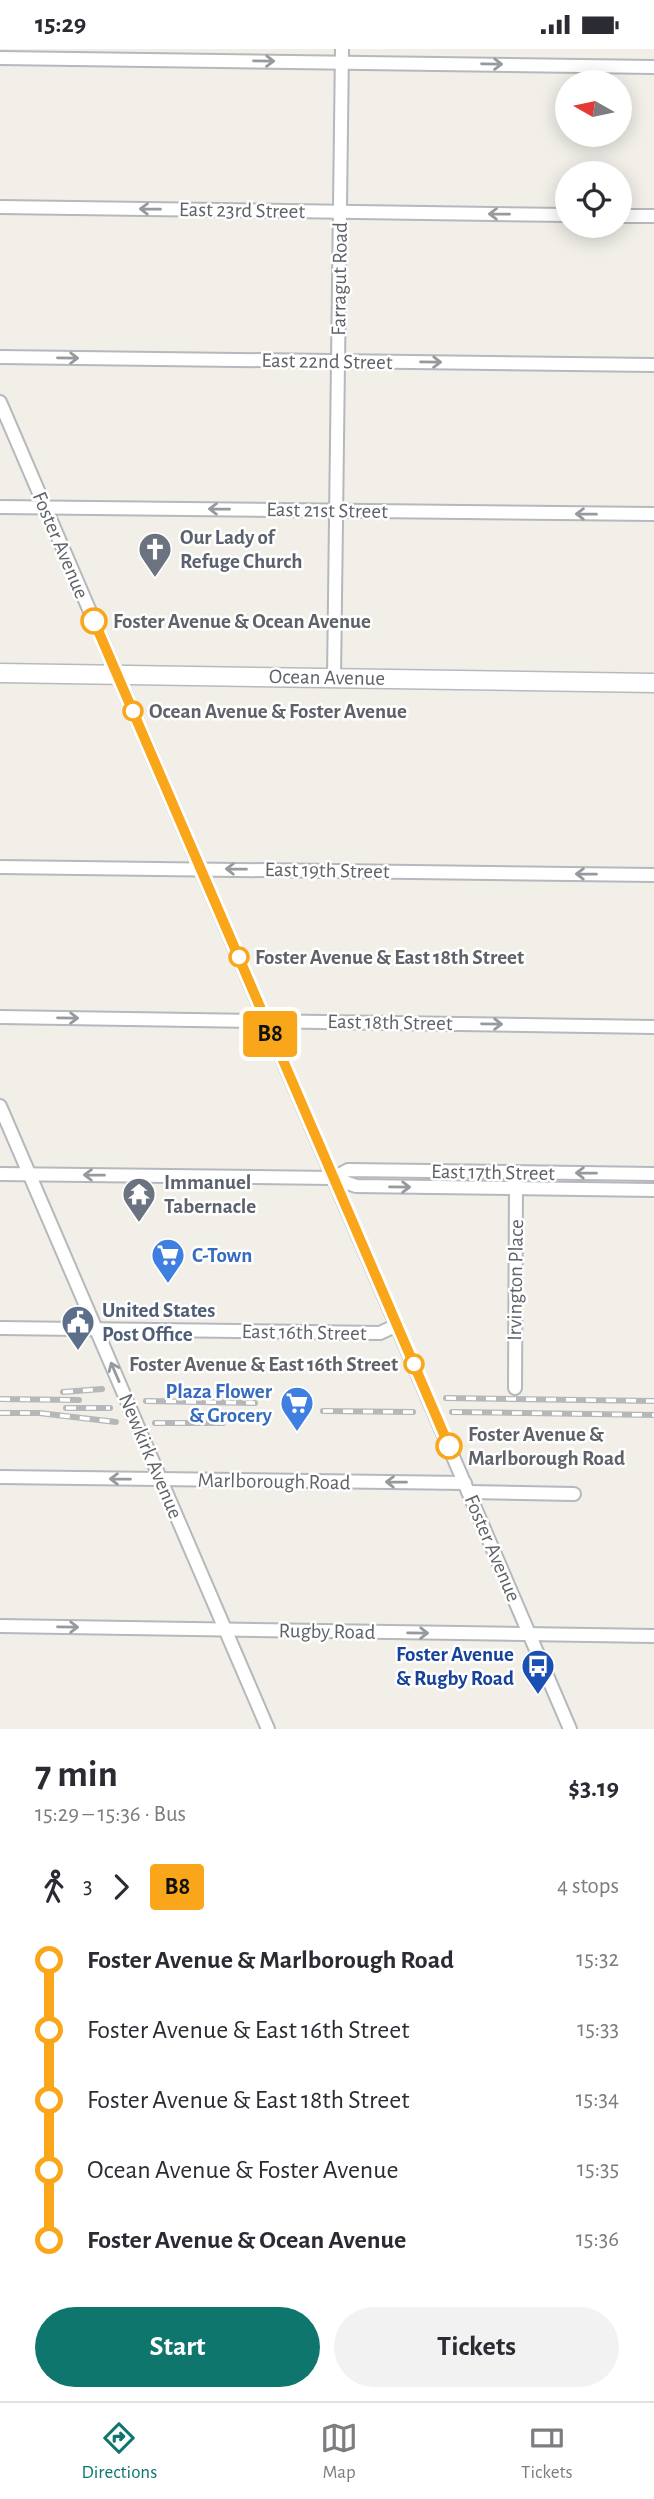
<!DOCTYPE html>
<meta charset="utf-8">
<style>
:root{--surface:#fff;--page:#f2f2f3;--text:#2b2b33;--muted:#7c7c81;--line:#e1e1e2;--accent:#0f766e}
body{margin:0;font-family:"Alegreya Sans",sans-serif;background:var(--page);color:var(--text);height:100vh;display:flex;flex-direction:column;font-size:26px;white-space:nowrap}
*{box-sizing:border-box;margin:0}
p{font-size:23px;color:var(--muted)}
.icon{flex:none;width:38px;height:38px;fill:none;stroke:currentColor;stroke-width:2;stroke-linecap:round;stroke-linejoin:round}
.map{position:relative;height:1680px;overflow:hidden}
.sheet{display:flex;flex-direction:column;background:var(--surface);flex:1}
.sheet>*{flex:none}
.badge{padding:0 14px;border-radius:5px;font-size:24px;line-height:46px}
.needle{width:46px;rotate:279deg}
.fabs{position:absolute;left:555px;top:21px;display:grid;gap:14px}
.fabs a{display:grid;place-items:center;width:77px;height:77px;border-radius:50%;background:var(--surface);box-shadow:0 4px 18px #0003;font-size:35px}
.map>.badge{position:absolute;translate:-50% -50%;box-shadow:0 0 0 4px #fff}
.legs{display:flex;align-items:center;gap:10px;height:77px;padding:0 35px;font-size:23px}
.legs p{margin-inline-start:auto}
.head{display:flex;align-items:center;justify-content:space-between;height:119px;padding:0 35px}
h1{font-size:38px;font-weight:700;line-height:52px}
.button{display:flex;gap:14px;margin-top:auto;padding:14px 35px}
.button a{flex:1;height:80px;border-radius:42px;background:var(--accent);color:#fff;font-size:28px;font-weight:700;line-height:80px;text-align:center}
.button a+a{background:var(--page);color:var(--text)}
ul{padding:0 35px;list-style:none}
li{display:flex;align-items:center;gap:24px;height:70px;font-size:26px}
li i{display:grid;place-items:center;width:10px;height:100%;margin:0 9px;background:currentColor}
li i::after{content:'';width:18px;height:18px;margin:-9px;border:5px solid;border-radius:50%;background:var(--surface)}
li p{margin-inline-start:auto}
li:first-child i{background:linear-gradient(#0000 50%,currentColor 0)}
li:last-child i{background:linear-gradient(currentColor 50%,#0000 0)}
.status{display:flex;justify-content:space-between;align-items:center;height:49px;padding:0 35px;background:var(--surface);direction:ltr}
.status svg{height:19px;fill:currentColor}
.menu{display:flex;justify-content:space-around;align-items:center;height:98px;border-top:2px solid var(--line);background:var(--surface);font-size:19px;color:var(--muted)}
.menu a{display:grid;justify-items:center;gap:4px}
.menu .current{color:var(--accent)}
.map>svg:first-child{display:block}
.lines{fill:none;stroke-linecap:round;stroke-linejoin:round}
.street-casing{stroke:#b5b8bc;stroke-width:16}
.secondary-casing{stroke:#b6babf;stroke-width:21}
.street{stroke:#fff;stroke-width:12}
.secondary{stroke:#fff;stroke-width:18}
.rail-casing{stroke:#b6b7b8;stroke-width:6}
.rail{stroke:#fff;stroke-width:3.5;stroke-dasharray:10;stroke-linecap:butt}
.oneway{stroke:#979a9d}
.line-1-casing{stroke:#fff;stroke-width:16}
.line-1{stroke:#faa61a;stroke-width:10}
.stop-1-dot{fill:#fff;stroke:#faa61a;stroke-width:3.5}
.labels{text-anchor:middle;stroke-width:5;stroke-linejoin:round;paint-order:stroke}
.street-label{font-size:21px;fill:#5f6368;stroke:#fff}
.worship-label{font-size:21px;font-weight:bold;fill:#5b616d;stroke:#fff;text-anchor:start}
.stop-label{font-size:21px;font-weight:bold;fill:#5f6368;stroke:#fff;text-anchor:start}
.shop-label{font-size:21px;font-weight:bold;fill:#366cbe;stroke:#fff;text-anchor:start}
.service-label{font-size:21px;font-weight:bold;fill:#4e5e75;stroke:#fff;text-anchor:start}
.transit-label{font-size:21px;font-weight:bold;fill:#164399;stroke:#fff;text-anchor:end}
</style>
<div class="status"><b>15:29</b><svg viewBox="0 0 49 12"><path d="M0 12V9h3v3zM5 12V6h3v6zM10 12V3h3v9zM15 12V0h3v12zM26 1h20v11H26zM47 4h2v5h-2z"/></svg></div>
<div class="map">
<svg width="654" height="1680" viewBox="0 0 654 1680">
<rect width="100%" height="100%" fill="#f1efe8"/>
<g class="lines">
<defs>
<g id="street">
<polyline points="0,9 654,18"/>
<polyline points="0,158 567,166"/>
<polyline points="620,167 654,167"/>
<polyline points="0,308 654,316"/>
<polyline points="0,353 570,1680"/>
<polyline points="0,458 654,465"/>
<polyline points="334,628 342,0"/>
<polyline points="0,818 654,826"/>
<polyline points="0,968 654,978"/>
<polyline points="0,1057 268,1680"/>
<polyline points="0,1125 333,1129 356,1137 654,1141"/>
<polyline points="333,1129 348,1121 654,1125"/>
<polyline points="0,1279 380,1284 397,1276"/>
<polyline points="515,1339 516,1133"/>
<polyline points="0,1428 465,1434"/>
<polyline points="468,1443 574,1445"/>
<polyline points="0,1577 654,1587"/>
</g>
<polyline id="secondary" points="0,624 654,634"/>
</defs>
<!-- street casing -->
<use href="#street" class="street-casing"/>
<!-- secondary casing -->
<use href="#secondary" class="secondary-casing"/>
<!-- street -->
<use href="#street" class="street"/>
<!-- secondary -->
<use href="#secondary" class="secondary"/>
<defs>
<g id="rail">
<polyline points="63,1343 102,1340"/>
<polyline points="446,1349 654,1352"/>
<polyline points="0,1350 79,1351"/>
<polyline points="146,1352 255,1354"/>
<polyline points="66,1359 110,1359"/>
<polyline points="323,1362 413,1363"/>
<polyline points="452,1363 654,1366"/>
<polyline points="0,1364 39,1364 116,1373"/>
<polyline points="155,1374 223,1374"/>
</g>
</defs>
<!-- rail casing -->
<use href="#rail" class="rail-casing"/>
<!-- rail -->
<use href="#rail" class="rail"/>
</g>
<!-- one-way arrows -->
<defs><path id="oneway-shaft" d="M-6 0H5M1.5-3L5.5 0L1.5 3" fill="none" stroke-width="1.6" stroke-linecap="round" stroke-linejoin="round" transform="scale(1.75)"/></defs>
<g class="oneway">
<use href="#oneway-shaft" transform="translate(264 12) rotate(1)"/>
<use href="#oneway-shaft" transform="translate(492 15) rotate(1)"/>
<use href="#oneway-shaft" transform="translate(150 160) rotate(-179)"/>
<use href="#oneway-shaft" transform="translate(499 165) rotate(-179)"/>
<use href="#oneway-shaft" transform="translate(68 309) rotate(1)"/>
<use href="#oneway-shaft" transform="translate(431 313) rotate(1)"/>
<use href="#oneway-shaft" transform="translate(219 460) rotate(-179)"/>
<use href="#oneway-shaft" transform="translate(586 465) rotate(-179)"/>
<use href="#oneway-shaft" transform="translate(236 820) rotate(-179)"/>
<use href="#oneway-shaft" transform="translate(586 825) rotate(-179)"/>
<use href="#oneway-shaft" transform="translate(68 969) rotate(1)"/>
<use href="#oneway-shaft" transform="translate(492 975) rotate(1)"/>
<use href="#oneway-shaft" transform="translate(586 1124) rotate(-179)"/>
<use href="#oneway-shaft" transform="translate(94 1126) rotate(-179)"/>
<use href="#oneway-shaft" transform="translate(400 1138) rotate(1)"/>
<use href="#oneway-shaft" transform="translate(115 1323) rotate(-113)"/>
<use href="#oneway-shaft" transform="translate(120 1430) rotate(-179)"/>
<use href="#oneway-shaft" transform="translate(396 1433) rotate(-179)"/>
<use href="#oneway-shaft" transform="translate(68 1578) rotate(1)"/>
<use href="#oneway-shaft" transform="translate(418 1584) rotate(1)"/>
</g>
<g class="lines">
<defs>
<polyline id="line-1" points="94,572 449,1397"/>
</defs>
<!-- line-1 casing -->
<use href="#line-1" class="line-1-casing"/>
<!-- line-1 -->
<use href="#line-1" class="line-1"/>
</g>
<!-- icons -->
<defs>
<symbol id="church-pin" viewBox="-11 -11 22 30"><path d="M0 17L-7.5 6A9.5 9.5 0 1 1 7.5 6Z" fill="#6b7280" stroke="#fff"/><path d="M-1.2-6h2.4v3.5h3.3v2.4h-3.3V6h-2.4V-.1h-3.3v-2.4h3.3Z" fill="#fff"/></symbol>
<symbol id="temple-pin" viewBox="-11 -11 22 30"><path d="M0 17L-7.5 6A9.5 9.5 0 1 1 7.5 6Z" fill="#6b7280" stroke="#fff"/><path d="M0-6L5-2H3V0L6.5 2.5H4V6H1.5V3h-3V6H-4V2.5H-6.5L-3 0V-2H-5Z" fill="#fff"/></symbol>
<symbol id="supermarket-pin" viewBox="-11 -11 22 30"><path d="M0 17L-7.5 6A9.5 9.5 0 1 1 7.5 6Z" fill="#3f7fe0" stroke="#fff"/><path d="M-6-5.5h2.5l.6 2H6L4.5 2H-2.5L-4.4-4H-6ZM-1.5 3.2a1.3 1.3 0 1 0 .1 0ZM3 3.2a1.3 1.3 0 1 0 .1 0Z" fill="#fff"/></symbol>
<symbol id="civic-pin" viewBox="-11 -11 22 30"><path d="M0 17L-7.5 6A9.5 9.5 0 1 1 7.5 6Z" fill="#5c6f8a" stroke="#fff"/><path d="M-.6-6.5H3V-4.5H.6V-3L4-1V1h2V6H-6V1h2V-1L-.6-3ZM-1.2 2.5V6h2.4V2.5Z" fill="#fff"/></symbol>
<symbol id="bus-pin" viewBox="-11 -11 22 30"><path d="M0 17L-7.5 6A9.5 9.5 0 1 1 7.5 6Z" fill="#1a4fb4" stroke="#fff"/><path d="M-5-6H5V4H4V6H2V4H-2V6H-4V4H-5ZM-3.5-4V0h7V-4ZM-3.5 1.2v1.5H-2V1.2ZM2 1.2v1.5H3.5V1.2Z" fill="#fff"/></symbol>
</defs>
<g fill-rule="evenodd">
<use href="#church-pin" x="136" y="481" width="38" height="52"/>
<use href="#temple-pin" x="120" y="1126" width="38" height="52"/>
<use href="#supermarket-pin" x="149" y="1187" width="38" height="52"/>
<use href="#civic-pin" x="59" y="1254" width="38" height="52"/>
<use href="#supermarket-pin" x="278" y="1335" width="38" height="52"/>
<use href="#bus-pin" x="519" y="1598" width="38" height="52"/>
</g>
<!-- markers -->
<g class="stop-1-dot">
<circle cx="94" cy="572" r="12"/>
<circle cx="133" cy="662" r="9"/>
<circle cx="239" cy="908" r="9"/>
<circle cx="414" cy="1315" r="9"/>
<circle cx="449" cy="1397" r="12"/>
</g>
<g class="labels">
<!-- street labels -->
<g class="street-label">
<text transform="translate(242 161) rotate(1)" y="7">East 23rd Street</text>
<text transform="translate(339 230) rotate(-89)" y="7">Farragut Road</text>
<text transform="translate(327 312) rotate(1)" y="7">East 22nd Street</text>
<text transform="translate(327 461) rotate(1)" y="7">East 21st Street</text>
<text transform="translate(61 496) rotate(67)" y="7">Foster Avenue</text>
<text transform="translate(327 628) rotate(1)" y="7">Ocean Avenue</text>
<text transform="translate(327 821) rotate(1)" y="7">East 19th Street</text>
<text transform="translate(390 973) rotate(1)" y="7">East 18th Street</text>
<text transform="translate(493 1123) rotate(1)" y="7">East 17th Street</text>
<text transform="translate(515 1231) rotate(-89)" y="7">Irvington Place</text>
<text transform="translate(304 1283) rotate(1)" y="7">East 16th Street</text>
<text transform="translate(151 1407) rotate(67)" y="7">Newkirk Avenue</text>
<text transform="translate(274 1432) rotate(1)" y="7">Marlborough Road</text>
<text transform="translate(493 1499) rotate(67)" y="7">Foster Avenue</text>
<text transform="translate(327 1582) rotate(1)" y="7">Rugby Road</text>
</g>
<!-- worship labels -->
<g class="worship-label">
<text x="180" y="495">Our Lady of<tspan x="180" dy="24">Refuge Church</tspan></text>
<text x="164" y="1140">Immanuel<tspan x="164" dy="24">Tabernacle</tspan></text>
</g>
<!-- stop labels -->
<g class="stop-label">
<text x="113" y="579">Foster Avenue &amp; Ocean Avenue</text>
<text x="149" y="669">Ocean Avenue &amp; Foster Avenue</text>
<text x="255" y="915">Foster Avenue &amp; East 18th Street</text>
<text x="398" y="1322" text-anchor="end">Foster Avenue &amp; East 16th Street</text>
<text x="468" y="1392">Foster Avenue &amp;<tspan x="468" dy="24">Marlborough Road</tspan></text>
</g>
<!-- shop labels -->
<g class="shop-label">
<text x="192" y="1213">C-Town</text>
<text x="272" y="1349" text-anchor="end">Plaza Flower<tspan x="272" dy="24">&amp; Grocery</tspan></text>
</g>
<!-- service labels -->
<g class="service-label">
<text x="102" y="1268">United States<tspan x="102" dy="24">Post Office</tspan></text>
</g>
<!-- transit labels -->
<g class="transit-label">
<text x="514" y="1612">Foster Avenue<tspan x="514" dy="24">&amp; Rugby Road</tspan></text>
</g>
</g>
</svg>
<div class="fabs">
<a><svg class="needle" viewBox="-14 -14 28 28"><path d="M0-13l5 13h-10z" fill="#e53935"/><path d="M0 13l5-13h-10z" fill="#7c7c81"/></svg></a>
<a><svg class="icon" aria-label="locate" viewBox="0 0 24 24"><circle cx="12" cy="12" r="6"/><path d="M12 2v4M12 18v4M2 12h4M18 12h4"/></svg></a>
</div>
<b class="badge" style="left:270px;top:985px;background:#faa61a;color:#111">B8</b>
</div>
<section class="sheet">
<div class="head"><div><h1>7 min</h1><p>15:29 – 15:36 · Bus</p></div><b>$3.19</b></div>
<div class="legs"><svg class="icon" aria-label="walk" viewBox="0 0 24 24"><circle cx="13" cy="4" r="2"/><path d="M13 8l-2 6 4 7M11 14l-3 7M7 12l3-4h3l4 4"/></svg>3<svg class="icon" aria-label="forward" viewBox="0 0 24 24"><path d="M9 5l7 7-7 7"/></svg><b class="badge" style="background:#faa61a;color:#111">B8</b><p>4 stops</p></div>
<ul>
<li><i style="color:#faa61a"></i><b>Foster Avenue &amp; Marlborough Road</b><p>15:32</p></li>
<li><i style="color:#faa61a"></i><span>Foster Avenue &amp; East 16th Street</span><p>15:33</p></li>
<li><i style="color:#faa61a"></i><span>Foster Avenue &amp; East 18th Street</span><p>15:34</p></li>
<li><i style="color:#faa61a"></i><span>Ocean Avenue &amp; Foster Avenue</span><p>15:35</p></li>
<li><i style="color:#faa61a"></i><b>Foster Avenue &amp; Ocean Avenue</b><p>15:36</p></li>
</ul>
<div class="button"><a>Start</a><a>Tickets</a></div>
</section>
<nav class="menu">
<a class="current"><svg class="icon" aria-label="directions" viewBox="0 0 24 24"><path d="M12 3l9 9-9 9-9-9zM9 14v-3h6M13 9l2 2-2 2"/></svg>Directions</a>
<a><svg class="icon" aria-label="map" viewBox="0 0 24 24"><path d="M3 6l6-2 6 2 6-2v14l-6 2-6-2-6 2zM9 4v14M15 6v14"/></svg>Map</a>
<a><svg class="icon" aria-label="tickets" viewBox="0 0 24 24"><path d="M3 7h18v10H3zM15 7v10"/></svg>Tickets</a>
</nav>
